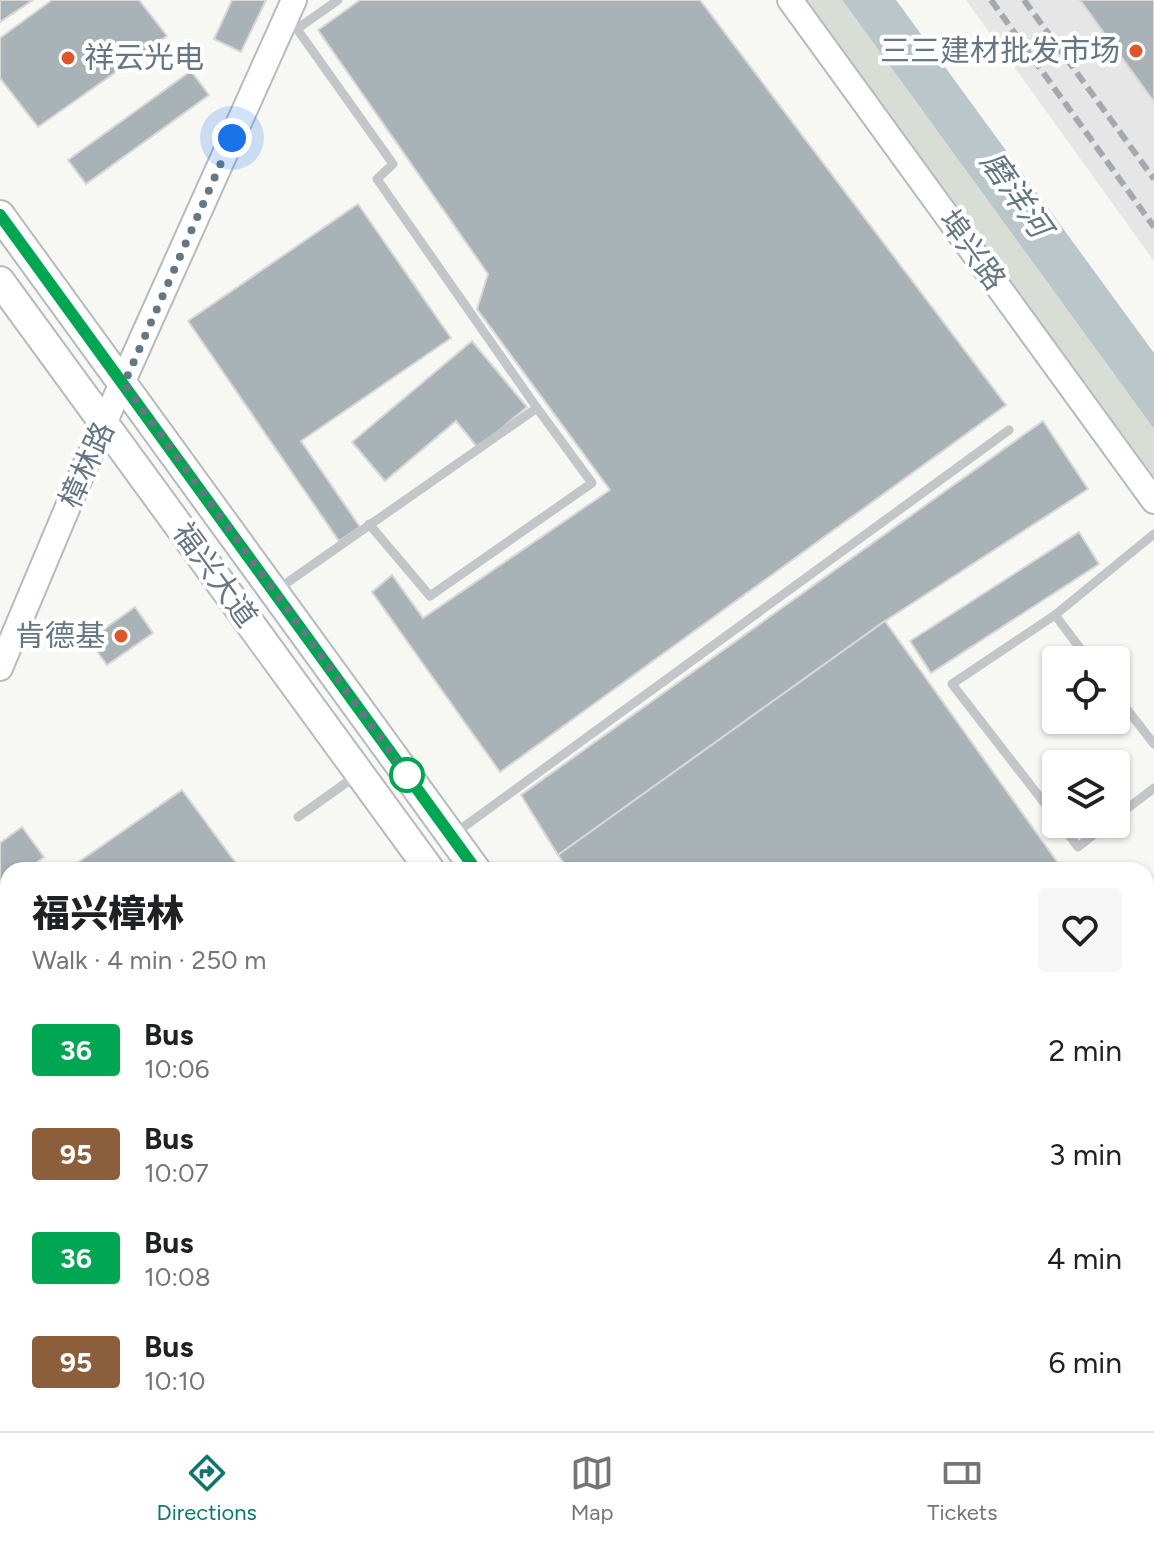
<!DOCTYPE html>
<meta charset="utf-8">
<style>
:root{--surface:#fff;--page:#f6f6f6;--text:#202124;--muted:#757577;--line:#e0e0e0;--accent:#0f766e}
body{margin:0;font-family:Figtree,"Noto Sans SC",sans-serif;background:var(--page);color:var(--text);height:100vh;display:flex;flex-direction:column;font-size:30px;white-space:nowrap}
*{box-sizing:border-box;margin:0}
p{font-size:26px;color:var(--muted)}
.icon{flex:none;width:44px;height:44px;fill:none;stroke:currentColor;stroke-width:2;stroke-linecap:round;stroke-linejoin:round}
.map{position:relative;flex:1;overflow:hidden}
.drawer{position:absolute;left:0px;top:862px;width:1154px;height:570px;display:flex;flex-direction:column;background:var(--surface);border-radius:24px 24px 0 0;box-shadow:0 2px 6px #0004}
.drawer>*{flex:none}
.badge{padding:0 16px;border-radius:6px;font-size:28px;line-height:52px}
.buttons{position:absolute;left:1042px;top:646px;display:grid;gap:16px}
.buttons a{display:grid;place-items:center;width:88px;height:88px;border-radius:8px;background:var(--surface);box-shadow:0 2px 6px #0004;font-size:40px}
.you{position:absolute;width:40px;height:40px;margin:-20px;border:6px solid #fff;border-radius:50%;background:#1a73e8;box-shadow:0 0 0 12px #1a73e833}
.map>.badge{position:absolute;translate:-50% -50%;box-shadow:0 0 0 4px #fff}
.round{display:grid;place-items:center;flex:none;width:84px;height:84px;border-radius:8px;background:var(--page)}
.overview{display:flex;align-items:center;justify-content:space-between;height:136px;padding:0 32px}
h1{font-size:38px;font-weight:800;line-height:60px}
ul{padding:0;list-style:none}
li{display:flex;align-items:center;gap:24px;height:104px;padding:0 32px}
li div{flex:1}
li b{display:block;font-size:30px}
li em{font-style:normal}
li .badge{min-width:88px;font-weight:700;text-align:center}
.tab-bar{display:flex;justify-content:space-around;align-items:center;height:112px;border-top:2px solid var(--line);background:var(--surface);font-size:22px;color:var(--muted)}
.tab-bar a{display:grid;justify-items:center;gap:4px}
.tab-bar .selected{color:var(--accent)}
.map>svg:first-child{display:block}
.built{fill:#e5e6e5}
.green{fill:#d8ded5}
.water{fill:#bac6ca}
.building{fill:#a9b2b6;stroke:#d8d8d6;stroke-width:2}
.lines{fill:none;stroke-linecap:round;stroke-linejoin:round}
.secondary-casing{stroke:#b4babe;stroke-width:28}
.primary-casing{stroke:#b5babd;stroke-width:32}
.lane{stroke:#c2c6c9;stroke-width:9}
.secondary{stroke:#fff;stroke-width:24}
.primary{stroke:#fff;stroke-width:28}
.rail{stroke:#a3a9ae;stroke-width:6;stroke-dasharray:12 6;stroke-linecap:butt}
.line-casing{stroke:#fff;stroke-width:18}
.line{stroke:#00a651;stroke-width:12}
.walk{stroke:#667784;stroke-width:8;stroke-dasharray:0 14.4}
.poi-dot{fill:#e0562b;stroke:#fff;stroke-width:3}
.stop-dot{fill:#fff;stroke:#00a651;stroke-width:4}
.labels{text-anchor:middle;stroke-width:8;stroke-linejoin:round;paint-order:stroke}
.poi-label{font-size:30px;fill:#667784;stroke:#fff;text-anchor:end}
.street-label{font-size:30px;fill:#667784;stroke:#fff}
.water-label{font-size:32px;font-style:italic;fill:#627880;stroke:#fff}
</style>
<div class="map">
<svg width="1154" height="1431" viewBox="0 0 1154 1431">
<rect width="100%" height="100%" fill="#f7f7f4"/>
<!-- built -->
<polygon class="built" points="966,0 1154,0 1154,261"/>
<!-- green -->
<polygon class="green" points="797,0 842,0 1154,429 1154,491"/>
<!-- water -->
<polygon class="water" points="842,0 896,0 1154,353 1154,429"/>
<!-- building -->
<g class="building">
<polygon points="0,0 33,0 0,22"/>
<polygon points="52,0 139,0 167,36 38,127 0,78 0,38"/>
<polygon points="232,0 266,0 241,52 214,39"/>
<polygon points="360,0 700,0 1006,405 500,772 372,592 392,575 423,618 610,490 477,309 488,274 318,30"/>
<polygon points="1080,0 1154,0 1154,102"/>
<polygon points="191,71 209,95 86,184 68,160"/>
<polygon points="358,204 451,338 301,441 360,527 339,541 188,321"/>
<polygon points="472,341 527,407 478,448 456,421 385,481 352,442"/>
<polygon points="1043,421 1088,489 885,621 558,855 521,795"/>
<polygon points="1079,532 1099,564 931,673 910,641"/>
<polygon points="135,607 153,633 107,665 89,640"/>
<polygon points="885,621 1063,870 569,870 558,855"/>
<polygon points="182,790 241,870 66,870 67,870"/>
<polygon points="22,827 44,857 26,870 8,870 8,883 0,889 0,843"/>
<polygon points="1154,886 1154,936 1146,943 1146,893"/>
<polygon points="8,910 8,955 0,948 0,916"/>
<polygon points="1146,1014 1154,1025 1154,1045 1146,1051"/>
<polygon points="8,1046 8,1108 0,1114 0,1052"/>
<polygon points="1154,1083 1154,1193 1146,1199 1146,1090"/>
<polygon points="8,1165 8,1224 0,1213 0,1171"/>
<polygon points="1154,1249 1154,1268 1146,1258 1146,1255"/>
<polygon points="8,1303 8,1345 1,1350 0,1309"/>
<polygon points="133,1424 190,1424 181,1431 124,1431"/>
<polygon points="337,1424 395,1424 400,1431 328,1431"/>
<polygon points="434,1424 450,1424 442,1431"/>
<polygon points="688,1424 716,1424 719,1431 680,1431"/>
</g>
<g class="lines">
<defs>
<g id="secondary">
<polyline points="790,0 1154,501"/>
<polyline points="0,668 88,459 294,0"/>
<polyline points="1149,1431 1154,1427"/>
</g>
<g id="primary">
<polyline points="0,215 476,870"/>
<polyline points="0,281 430,870"/>
<polyline points="799,1424 802,1431"/>
<polyline points="839,1424 842,1431"/>
</g>
</defs>
<!-- secondary casing -->
<use href="#secondary" class="secondary-casing"/>
<!-- primary casing -->
<use href="#primary" class="primary-casing"/>
<!-- lane -->
<g class="lane">
<polyline points="369,524 430,596 592,483 537,408"/>
<polyline points="278,589 537,408 377,179 393,164 297,29 338,0"/>
<polyline points="1055,615 1154,534"/>
<polyline points="1116,695 1154,744"/>
<polyline points="298,817 357,775"/>
<polyline points="1116,817 1154,788"/>
<polyline points="1056,818 952,684 1055,615 1089,660"/>
<polyline points="1061,824 1078,847 1107,824"/>
<polyline points="454,834 1009,430"/>
<polyline points="1154,959 1151,962 1154,967"/>
<polyline points="0,1013 2,1012"/>
<polyline points="1146,1216 1154,1210"/>
<polyline points="0,1263 8,1256"/>
<polyline points="0,1396 8,1403"/>
<polyline points="30,1424 37,1431"/>
<polyline points="248,1424 254,1431"/>
</g>
<!-- secondary -->
<use href="#secondary" class="secondary"/>
<!-- primary -->
<use href="#primary" class="primary"/>
<!-- rail -->
<g class="rail">
<polyline points="991,0 1154,227"/>
<polyline points="1024,0 1154,179"/>
</g>
</g>
<g class="lines">
<defs>
<polyline id="line" points="0,215 476,870"/>
</defs>
<!-- line casing -->
<use href="#line" class="line-casing"/>
<!-- line -->
<use href="#line" class="line"/>
<!-- walk -->
<polyline class="walk" points="232,138 124,384 416,787 407,775"/>
</g>
<!-- markers -->
<g class="poi-dot">
<circle cx="1136" cy="51" r="8"/>
<circle cx="68" cy="58" r="8"/>
<circle cx="121" cy="636" r="8"/>
</g>
<circle class="stop-dot" cx="407" cy="775" r="16"/>
<g class="labels">
<!-- poi labels -->
<g class="poi-label">
<text x="1120" y="61">三三建材批发市场</text>
<text x="84" y="68" text-anchor="start">祥云光电</text>
<text x="105" y="646">肯德基</text>
</g>
<!-- street labels -->
<g class="street-label">
<text transform="translate(972 250) rotate(54)" y="10">埠兴路</text>
<text transform="translate(87 465) rotate(-66)" y="10">樟林路</text>
<text transform="translate(215 575) rotate(54)" y="10">福兴大道</text>
</g>
<!-- water labels -->
<g class="water-label">
<text transform="translate(1016 194) rotate(55)" y="11">磨洋河</text>
</g>
</g>
</svg>
<div class="buttons">
<a><svg class="icon" aria-label="locate" viewBox="0 0 24 24"><circle cx="12" cy="12" r="6"/><path d="M12 2v4M12 18v4M2 12h4M18 12h4"/></svg></a>
<a><svg class="icon" aria-label="layers" viewBox="0 0 24 24"><path d="M12 4l9 5-9 5-9-5zM3 14l9 5 9-5"/></svg></a>
</div>
<div class="you" style="left:232px;top:138px"></div>
<section class="drawer">
<div class="overview"><div><h1>福兴樟林</h1><p>Walk · 4 min · 250 m</p></div><a class="round"><svg class="icon" aria-label="heart" viewBox="0 0 24 24"><path d="M12 20l-8-8c-3-5 5-10 8-4 3-6 11-1 8 4z"/></svg></a></div>
<ul>
<li><span class="badge" style="background:#00a651;color:#fff">36</span><div><b>Bus</b><p>10:06</p></div><em>2 min</em></li>
<li><span class="badge" style="background:#8b5e3c;color:#fff">95</span><div><b>Bus</b><p>10:07</p></div><em>3 min</em></li>
<li><span class="badge" style="background:#00a651;color:#fff">36</span><div><b>Bus</b><p>10:08</p></div><em>4 min</em></li>
<li><span class="badge" style="background:#8b5e3c;color:#fff">95</span><div><b>Bus</b><p>10:10</p></div><em>6 min</em></li>
</ul>
</section>
</div>
<nav class="tab-bar">
<a class="selected"><svg class="icon" aria-label="directions" viewBox="0 0 24 24"><path d="M12 3l9 9-9 9-9-9zM9 14v-3h6M13 9l2 2-2 2"/></svg>Directions</a>
<a><svg class="icon" aria-label="map" viewBox="0 0 24 24"><path d="M3 6l6-2 6 2 6-2v14l-6 2-6-2-6 2zM9 4v14M15 6v14"/></svg>Map</a>
<a><svg class="icon" aria-label="tickets" viewBox="0 0 24 24"><path d="M3 7h18v10H3zM15 7v10"/></svg>Tickets</a>
</nav>
